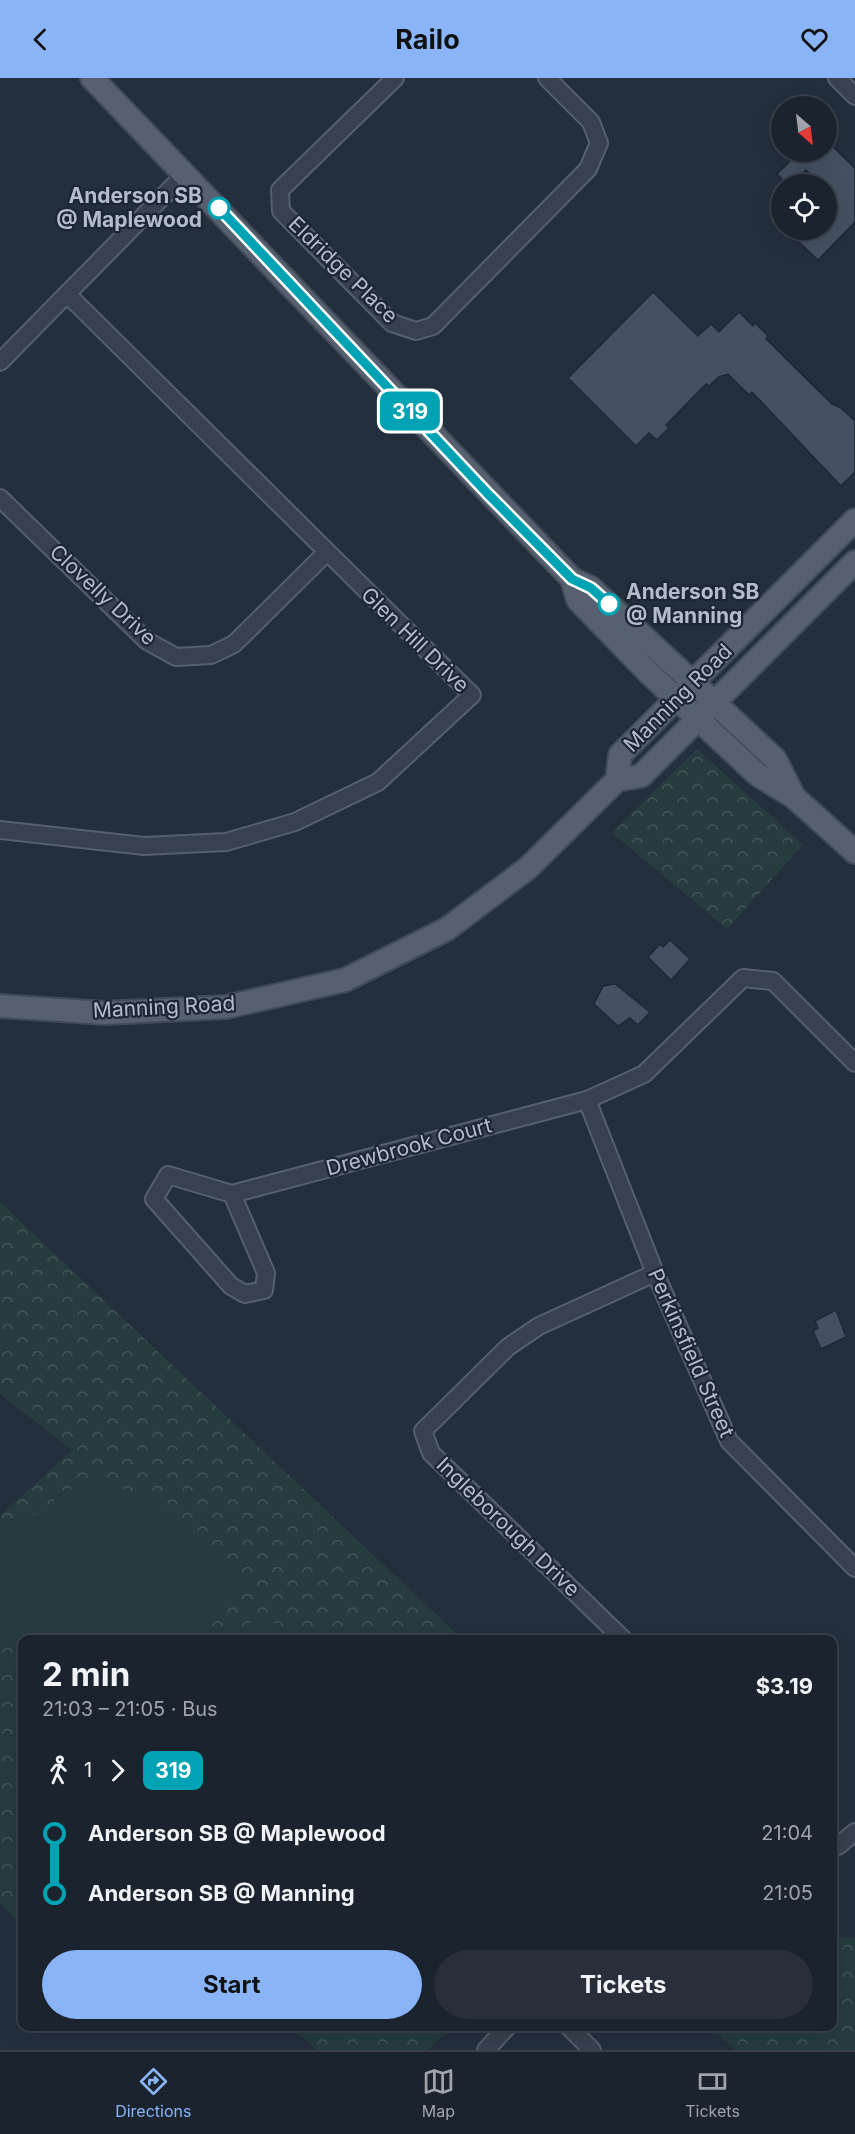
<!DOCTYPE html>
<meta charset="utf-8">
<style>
:root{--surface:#1b232e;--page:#282f3a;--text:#f1f3f6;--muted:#a0a4aa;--line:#39404a;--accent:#8ab4f8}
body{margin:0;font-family:Inter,sans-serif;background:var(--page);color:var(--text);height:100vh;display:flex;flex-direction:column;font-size:22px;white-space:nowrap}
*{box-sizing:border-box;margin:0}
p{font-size:20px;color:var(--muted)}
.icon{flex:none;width:33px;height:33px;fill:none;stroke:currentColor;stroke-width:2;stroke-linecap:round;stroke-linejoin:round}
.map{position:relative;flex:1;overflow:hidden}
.panel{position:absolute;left:18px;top:1557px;width:819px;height:396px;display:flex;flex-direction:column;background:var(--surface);border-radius:12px;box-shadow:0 6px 24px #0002,0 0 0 2px var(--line)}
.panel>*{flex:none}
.badge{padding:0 12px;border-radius:9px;font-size:21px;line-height:39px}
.needle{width:39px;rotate:152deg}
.tools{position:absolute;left:771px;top:18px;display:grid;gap:12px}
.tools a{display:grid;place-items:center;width:66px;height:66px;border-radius:50%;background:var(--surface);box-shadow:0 6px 24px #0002,0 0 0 2px var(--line);font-size:30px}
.map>.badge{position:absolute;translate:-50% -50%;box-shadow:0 0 0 3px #fff}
.legs{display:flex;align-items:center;gap:9px;height:66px;padding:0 24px;font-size:20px}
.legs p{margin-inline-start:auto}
.overview{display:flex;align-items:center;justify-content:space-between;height:102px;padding:0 24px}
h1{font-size:33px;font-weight:700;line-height:45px}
.action{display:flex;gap:12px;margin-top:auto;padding:12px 24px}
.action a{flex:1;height:69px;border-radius:36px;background:var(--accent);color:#111;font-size:24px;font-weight:700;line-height:69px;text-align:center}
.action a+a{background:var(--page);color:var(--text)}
ul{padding:0 24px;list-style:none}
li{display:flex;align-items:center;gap:21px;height:60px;font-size:22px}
li i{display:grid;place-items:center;width:9px;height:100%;margin:0 8px;background:currentColor}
li i::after{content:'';width:15px;height:15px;margin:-8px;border:4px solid;border-radius:50%;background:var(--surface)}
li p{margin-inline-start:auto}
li:first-child i{background:linear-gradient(#0000 50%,currentColor 0)}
li:last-child i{background:linear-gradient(currentColor 50%,#0000 0)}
header{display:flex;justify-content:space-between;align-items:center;height:78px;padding:0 24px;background:var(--accent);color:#111;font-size:27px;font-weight:700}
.menu{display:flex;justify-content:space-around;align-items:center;height:84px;border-top:2px solid var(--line);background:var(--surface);font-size:16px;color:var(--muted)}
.menu a{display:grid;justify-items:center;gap:3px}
.menu .selected{color:var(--accent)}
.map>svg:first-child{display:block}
.forest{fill:url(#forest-crowns)}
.pitch{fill:#263c3f}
.building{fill:#455162;stroke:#1f2835;stroke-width:1.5}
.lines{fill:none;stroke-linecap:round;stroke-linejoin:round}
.minor-casing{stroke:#565f6c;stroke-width:20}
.major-casing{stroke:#414a57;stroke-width:26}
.minor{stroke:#38414e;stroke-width:16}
.major{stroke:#56606e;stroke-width:22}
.line-1-casing{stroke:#fff;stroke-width:14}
.line-1{stroke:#00a3b4;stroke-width:9}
.stop-1-dot{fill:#fff;stroke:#00a3b4;stroke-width:3}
.labels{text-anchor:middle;stroke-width:4.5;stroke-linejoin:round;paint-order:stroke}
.stop-label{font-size:21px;font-weight:bold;fill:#b4bcc9;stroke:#1d2633;text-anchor:end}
.street-label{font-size:21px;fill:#b4bcc9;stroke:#1d2633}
</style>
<header><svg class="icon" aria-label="back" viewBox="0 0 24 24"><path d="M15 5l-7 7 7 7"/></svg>Railo<svg class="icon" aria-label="heart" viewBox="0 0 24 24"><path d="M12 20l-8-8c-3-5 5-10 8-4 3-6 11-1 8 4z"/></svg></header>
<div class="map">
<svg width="855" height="1972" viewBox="0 0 855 1972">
<defs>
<pattern id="forest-crowns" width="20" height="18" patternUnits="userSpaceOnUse" patternTransform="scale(1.5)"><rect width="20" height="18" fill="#263c3f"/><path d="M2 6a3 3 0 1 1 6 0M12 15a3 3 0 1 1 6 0" fill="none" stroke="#435659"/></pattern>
</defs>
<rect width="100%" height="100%" fill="#242f3e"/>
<!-- forest -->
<g class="forest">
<polygon points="697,671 803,767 727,851 612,755"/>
<polygon points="0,1124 462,1561 22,1562 22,1847 0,1825 0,1438 72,1372 0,1316"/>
<polygon points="833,1859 855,1860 855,1972 735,1972 711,1949 832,1948"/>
<polygon points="292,1949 452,1949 428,1972 316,1972"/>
</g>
<!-- pitch -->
<g class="pitch">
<polygon points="102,1406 151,1418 248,1505 186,1561 22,1562 22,1566 0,1546 0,1462 68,1412"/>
<polygon points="276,1545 294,1561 233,1561 247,1545"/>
</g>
<!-- building -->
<g class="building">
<polygon points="826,62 855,90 855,144 818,182 786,152 826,152 826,106 821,106 806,92 792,106 787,106 777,96 799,74 826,74"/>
<polygon points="653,214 698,258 711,246 719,254 739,234 753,248 755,245 768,258 766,261 832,326 841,330 855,343 855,394 841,408 752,314 749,317 728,296 719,299 709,308 706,306 666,347 669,350 657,362 649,355 636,368 568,300"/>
<polygon points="670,862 690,881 671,902 648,879 660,866 663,869"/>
<polygon points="615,906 650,934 638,947 630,940 618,948 594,926 603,908"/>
<polygon points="836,1232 846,1259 821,1271 813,1253 818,1250 815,1243"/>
</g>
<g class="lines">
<defs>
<g id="minor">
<polyline points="395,0 280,112 281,133 392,245 416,253 433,248 588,91 599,65 591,44 547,0"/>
<polyline points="837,0 855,18"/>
<polyline points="0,284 186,95"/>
<polyline points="0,420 147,563 176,579 211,577 234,566 326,475"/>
<polyline points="0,752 144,768 226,764 295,744 378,704 472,617 67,216"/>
<polyline points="587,1022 655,1195 729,1363 855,1490"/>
<polyline points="232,1116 266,1195 264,1212 245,1216 231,1208 154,1121 168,1097 232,1116 587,1022 644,996 743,900 773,903 855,985"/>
<polyline points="624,1562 431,1375 423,1353 508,1269 539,1248 655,1195"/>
<polyline points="832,1763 838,1768 855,1754"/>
<polyline points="568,1948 592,1972"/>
<polyline points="486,1972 508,1948"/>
</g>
<g id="major">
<polyline points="92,0 572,501 591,510 775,681 794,719"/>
<polyline points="572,501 578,522 649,595 758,697 794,719 855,774"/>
<polyline points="617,702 620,677 855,442"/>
<polyline points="0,928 105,935 226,929 345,902 447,851 528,790 617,702 641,698 855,484"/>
</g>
</defs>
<!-- minor casing -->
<use href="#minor" class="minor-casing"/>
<!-- major casing -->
<use href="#major" class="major-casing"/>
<!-- minor -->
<use href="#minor" class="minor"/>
<!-- major -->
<use href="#major" class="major"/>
</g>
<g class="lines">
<defs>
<polyline id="line-1" points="219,130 488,416 572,501 591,510 609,526"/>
</defs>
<!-- line-1 casing -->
<use href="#line-1" class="line-1-casing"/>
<!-- line-1 -->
<use href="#line-1" class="line-1"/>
</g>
<!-- markers -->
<g class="stop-1-dot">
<circle cx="219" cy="130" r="10"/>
<circle cx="609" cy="526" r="10"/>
</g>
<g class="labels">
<!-- stop labels -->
<g class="stop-label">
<text x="202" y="125">Anderson SB<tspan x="202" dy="24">@ Maplewood</tspan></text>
<text x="626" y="521" text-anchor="start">Anderson SB<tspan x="626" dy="24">@ Manning</tspan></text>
</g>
<!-- street labels -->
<g class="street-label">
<text transform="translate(343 192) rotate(44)" y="7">Eldridge Place</text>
<text transform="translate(103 517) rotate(43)" y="7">Clovelly Drive</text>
<text transform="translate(415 562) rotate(44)" y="7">Glen Hill Drive</text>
<text transform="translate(678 620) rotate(-45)" y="7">Manning Road</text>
<text transform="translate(164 929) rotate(-3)" y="7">Manning Road</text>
<text transform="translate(409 1069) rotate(-15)" y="7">Drewbrook Court</text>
<text transform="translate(691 1275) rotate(66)" y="7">Perkinsfield Street</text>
<text transform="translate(508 1449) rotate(44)" y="7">Ingleborough Drive</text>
</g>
</g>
</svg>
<div class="tools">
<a><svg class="needle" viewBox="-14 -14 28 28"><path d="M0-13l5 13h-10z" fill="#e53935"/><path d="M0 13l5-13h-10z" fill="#a0a4aa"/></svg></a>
<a><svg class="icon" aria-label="locate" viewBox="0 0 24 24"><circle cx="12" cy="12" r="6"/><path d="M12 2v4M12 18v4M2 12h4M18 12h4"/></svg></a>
</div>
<b class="badge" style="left:410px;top:333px;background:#00a3b4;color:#fff">319</b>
<section class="panel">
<div class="overview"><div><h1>2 min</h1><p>21:03 – 21:05 · Bus</p></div><b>$3.19</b></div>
<div class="legs"><svg class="icon" aria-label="walk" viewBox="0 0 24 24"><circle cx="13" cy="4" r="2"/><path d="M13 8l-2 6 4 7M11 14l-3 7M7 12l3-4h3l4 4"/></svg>1<svg class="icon" aria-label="forward" viewBox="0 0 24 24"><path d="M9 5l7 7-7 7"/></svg><b class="badge" style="background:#00a3b4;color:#fff">319</b></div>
<ul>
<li><i style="color:#00a3b4"></i><b>Anderson SB @ Maplewood</b><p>21:04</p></li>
<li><i style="color:#00a3b4"></i><b>Anderson SB @ Manning</b><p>21:05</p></li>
</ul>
<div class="action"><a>Start</a><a>Tickets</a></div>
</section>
</div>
<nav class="menu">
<a class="selected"><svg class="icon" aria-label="directions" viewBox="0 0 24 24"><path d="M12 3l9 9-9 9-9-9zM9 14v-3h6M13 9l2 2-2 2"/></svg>Directions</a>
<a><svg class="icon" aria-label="map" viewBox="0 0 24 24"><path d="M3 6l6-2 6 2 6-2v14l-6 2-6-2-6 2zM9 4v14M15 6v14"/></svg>Map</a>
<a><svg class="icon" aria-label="tickets" viewBox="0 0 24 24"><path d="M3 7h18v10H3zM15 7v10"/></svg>Tickets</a>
</nav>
